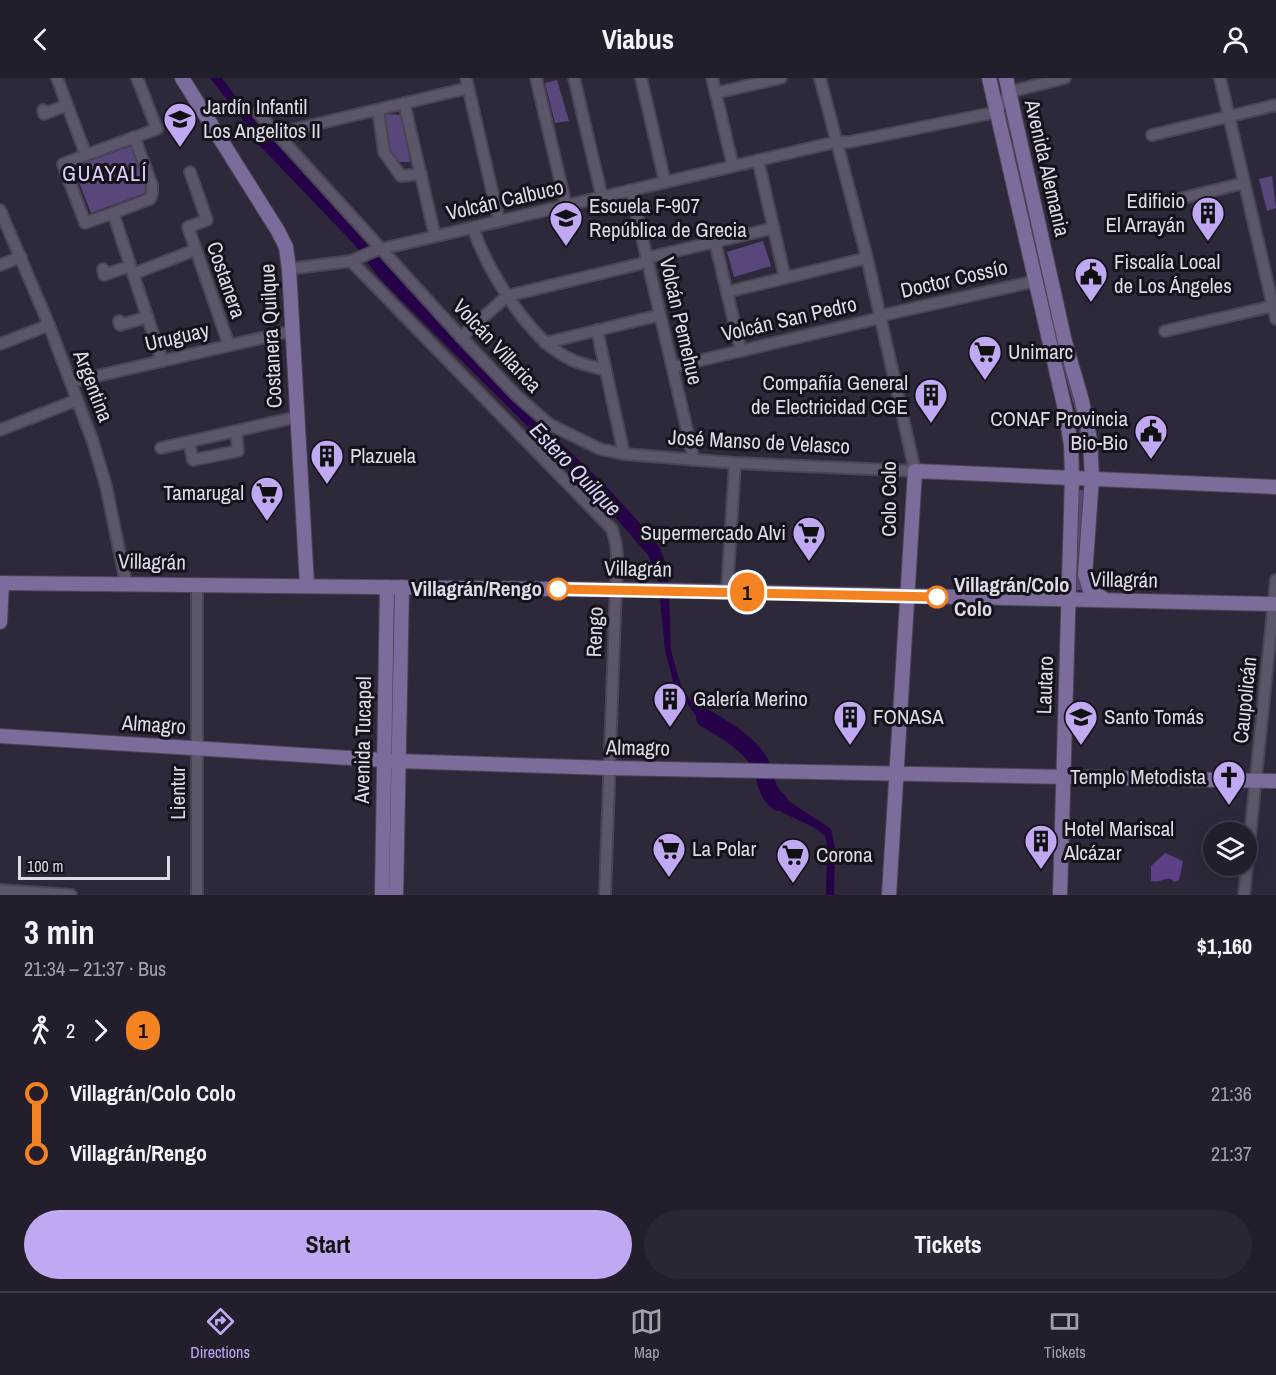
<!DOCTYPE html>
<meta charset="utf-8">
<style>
:root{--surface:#221e2c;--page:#2a2734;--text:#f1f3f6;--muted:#a2a2a9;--line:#3f3c48;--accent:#c1a8f3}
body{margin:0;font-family:"Archivo Narrow",sans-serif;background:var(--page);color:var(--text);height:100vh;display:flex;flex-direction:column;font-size:22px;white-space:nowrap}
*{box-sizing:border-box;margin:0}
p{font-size:20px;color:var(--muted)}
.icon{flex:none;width:33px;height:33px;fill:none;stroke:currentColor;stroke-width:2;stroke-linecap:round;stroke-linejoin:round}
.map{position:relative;height:817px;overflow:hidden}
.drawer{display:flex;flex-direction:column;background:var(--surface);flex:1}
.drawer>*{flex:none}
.badge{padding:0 12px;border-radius:20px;font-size:21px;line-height:39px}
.controls{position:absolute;left:1203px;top:744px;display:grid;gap:12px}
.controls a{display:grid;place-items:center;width:54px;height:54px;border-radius:50%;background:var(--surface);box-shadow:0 3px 15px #0003,0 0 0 2px var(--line);font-size:30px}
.scale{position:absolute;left:18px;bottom:15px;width:152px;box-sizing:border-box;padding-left:6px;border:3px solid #dedbe7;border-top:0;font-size:16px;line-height:21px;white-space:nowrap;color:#dedbe7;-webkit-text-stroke:4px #15121b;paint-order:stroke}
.map>.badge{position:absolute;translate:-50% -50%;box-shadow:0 0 0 3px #fff}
.legs{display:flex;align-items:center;gap:9px;height:66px;padding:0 24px;font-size:20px}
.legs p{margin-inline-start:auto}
.headline{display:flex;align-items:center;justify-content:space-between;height:102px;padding:0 24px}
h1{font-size:33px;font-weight:700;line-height:45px}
.primary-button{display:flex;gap:12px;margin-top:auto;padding:12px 24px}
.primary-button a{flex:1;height:69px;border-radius:36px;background:var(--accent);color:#111;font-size:24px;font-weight:700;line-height:69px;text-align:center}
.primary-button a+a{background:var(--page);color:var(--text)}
ul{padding:0 24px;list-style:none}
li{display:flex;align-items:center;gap:21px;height:60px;font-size:22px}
li i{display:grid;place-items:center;width:9px;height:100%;margin:0 8px;background:currentColor}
li i::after{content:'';width:15px;height:15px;margin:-8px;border:4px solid;border-radius:50%;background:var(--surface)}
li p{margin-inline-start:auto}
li:first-child i{background:linear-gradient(#0000 50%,currentColor 0)}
li:last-child i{background:linear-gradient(currentColor 50%,#0000 0)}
header{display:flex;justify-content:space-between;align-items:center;height:78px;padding:0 24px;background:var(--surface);font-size:27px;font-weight:700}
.tabs{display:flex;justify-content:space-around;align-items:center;height:84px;border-top:2px solid var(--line);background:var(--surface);font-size:16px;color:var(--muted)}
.tabs a{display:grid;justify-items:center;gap:3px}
.tabs .current{color:var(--accent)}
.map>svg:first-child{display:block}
.green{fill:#59477b}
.forest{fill:#5c4088}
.water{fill:#260349}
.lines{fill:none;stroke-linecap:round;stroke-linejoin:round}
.river{stroke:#260349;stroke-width:18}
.minor-casing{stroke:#4a4554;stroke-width:14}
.major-casing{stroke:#4a4554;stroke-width:16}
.minor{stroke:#5c566b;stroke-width:10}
.major{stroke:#7c6c9c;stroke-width:14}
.line-1-casing{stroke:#fff;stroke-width:14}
.line-1{stroke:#f58220;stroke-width:9}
.stop-1-dot{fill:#fff;stroke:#f58220;stroke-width:3}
.labels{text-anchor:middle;stroke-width:6;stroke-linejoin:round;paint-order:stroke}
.poi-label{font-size:21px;fill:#dedbe7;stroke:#15121b;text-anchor:start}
.street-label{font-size:21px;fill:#dedbe7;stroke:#15121b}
.stop-label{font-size:21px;font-weight:bold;fill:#dedbe7;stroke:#15121b;text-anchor:start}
.neighbourhood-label{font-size:22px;letter-spacing:1.5px;fill:#dccffa;stroke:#15121b}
.water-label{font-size:22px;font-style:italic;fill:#ded1fb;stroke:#15121b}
</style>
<header><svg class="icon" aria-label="back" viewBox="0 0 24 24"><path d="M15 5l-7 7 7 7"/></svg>Viabus<svg class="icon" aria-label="person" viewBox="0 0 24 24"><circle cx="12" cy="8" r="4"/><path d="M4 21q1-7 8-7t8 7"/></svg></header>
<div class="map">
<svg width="1276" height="817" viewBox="0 0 1276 817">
<rect width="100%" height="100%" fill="#2e283b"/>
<!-- green -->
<g class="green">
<polygon points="557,2 569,43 555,45 545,5"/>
<polygon points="1007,33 1080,339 1085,375 1083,375 1077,339 1055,259 1005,34"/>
<polygon points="384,36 402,37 410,84 398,84 387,70"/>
<polygon points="131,68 148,114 91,135 73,89"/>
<polygon points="1272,98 1276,130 1267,133 1259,101"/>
<polygon points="763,163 771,188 734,199 727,174"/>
<polygon points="1078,412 1085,412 1079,498 1083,512 1074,512"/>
</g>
<!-- forest -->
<path class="forest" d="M1165 775 1183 783 1179 802 1174 804 1171 801C1163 800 1161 805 1151 803V788Z"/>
<!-- water -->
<g class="water">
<polygon points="210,0 222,0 242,27 384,184 526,332 606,408 646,452 660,470 668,492 671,573 682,611 695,628 725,647 726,656 722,657 699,642 674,607 665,572 658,502 648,477 596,417 380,201 355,167 257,65 242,41"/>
<polygon points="762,706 773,706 778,716 831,751 835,770 834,817 826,817 827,767 825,758 815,750 771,729 767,723"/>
</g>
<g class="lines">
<!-- river -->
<path class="river" d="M705 640C724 651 745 663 758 682 767 695 764 714 779 724"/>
<defs>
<g id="minor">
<polyline points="57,0 86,77 63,86 85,145 113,135 162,283"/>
<polyline points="466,0 499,143"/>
<polyline points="536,0 566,127"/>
<polyline points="574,0 602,119"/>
<polyline points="641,0 665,104"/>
<polyline points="712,0 733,88"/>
<polyline points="1220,0 1276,241"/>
<polyline points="716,15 781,0"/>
<polyline points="404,25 435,158"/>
<polyline points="43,32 44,36 67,27"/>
<polyline points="378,32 384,74 401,98 421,96"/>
<polyline points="258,35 461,259 517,318 549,346 600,371 624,376 735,385 915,393 867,180 820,0"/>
<polyline points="275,56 468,10"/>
<polyline points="1152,57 1276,27"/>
<polyline points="86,77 157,51 137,0"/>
<polyline points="758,82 785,200"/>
<polyline points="190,94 207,142 188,149 229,267"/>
<polyline points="631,112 694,382"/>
<polyline points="1167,124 1244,105"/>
<polyline points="0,132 49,247 93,364 106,408 126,505"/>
<polyline points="113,135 150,121 152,115 152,107 134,59"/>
<path d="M473 150C487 191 527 258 566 279 579 286 592 289 606 292"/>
<polyline points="715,164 741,273"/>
<polyline points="646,180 774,150"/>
<polyline points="351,183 612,451 616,466 617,479 605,817"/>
<polyline points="0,187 21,179"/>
<polyline points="103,191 104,197 130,188"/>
<polyline points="289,191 351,183 377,172 836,64 849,64 992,35 997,34 1009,14 1065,0"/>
<polyline points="133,196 195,172"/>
<polyline points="727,214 867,180"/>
<polyline points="879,238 1036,203"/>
<polyline points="119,243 120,247 148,239"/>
<polyline points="597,252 624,376"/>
<polyline points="1165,253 1273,228"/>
<polyline points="461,259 507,218 648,184"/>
<polyline points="545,265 660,237"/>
<polyline points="0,266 49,247"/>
<polyline points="672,289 880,240"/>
<polyline points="71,304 292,253"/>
<polyline points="0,352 77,322"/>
<polyline points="189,364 193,382 238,373 236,353"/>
<polyline points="529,365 549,346"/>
<polyline points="161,370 297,339"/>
<polyline points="727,514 735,385"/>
<polyline points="0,812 71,817"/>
<polyline points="197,817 197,506"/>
<polyline points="1244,817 1276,502"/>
</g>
<g id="major">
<polyline points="182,0 278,153 286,169 289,191 307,507"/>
<polyline points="989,0 1065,331 1071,367 1072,399 1060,817"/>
<polyline points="1006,0 1065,264 1082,323 1090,362 1092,400 1085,497 1090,512 1104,521"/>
<polyline points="0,505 651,512 1276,526"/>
<polyline points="0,544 2,505"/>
<polyline points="0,658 398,683 610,690 1276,703"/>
<polyline points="382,817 387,509"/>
<polyline points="396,817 402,509"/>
<polyline points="889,817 915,393 1276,409"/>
</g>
</defs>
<!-- minor casing -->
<use href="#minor" class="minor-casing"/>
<!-- major casing -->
<use href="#major" class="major-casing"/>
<!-- minor -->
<use href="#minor" class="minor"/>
<!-- major -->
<use href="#major" class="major"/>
</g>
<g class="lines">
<defs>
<polyline id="line-1" points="558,511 937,519"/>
</defs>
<!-- line-1 casing -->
<use href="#line-1" class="line-1-casing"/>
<!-- line-1 -->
<use href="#line-1" class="line-1"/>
</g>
<!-- icons -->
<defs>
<symbol id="school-pin" viewBox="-11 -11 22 30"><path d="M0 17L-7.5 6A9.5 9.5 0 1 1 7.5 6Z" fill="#c1a8f3" stroke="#15121b"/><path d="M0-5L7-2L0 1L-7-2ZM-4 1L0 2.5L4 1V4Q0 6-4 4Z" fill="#111"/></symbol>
<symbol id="building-pin" viewBox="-11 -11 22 30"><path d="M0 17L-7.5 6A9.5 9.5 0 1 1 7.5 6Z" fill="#c1a8f3" stroke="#15121b"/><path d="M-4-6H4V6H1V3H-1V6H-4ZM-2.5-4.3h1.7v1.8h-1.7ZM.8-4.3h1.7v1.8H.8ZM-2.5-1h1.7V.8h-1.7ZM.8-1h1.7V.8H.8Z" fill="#111"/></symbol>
<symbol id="civic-pin" viewBox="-11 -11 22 30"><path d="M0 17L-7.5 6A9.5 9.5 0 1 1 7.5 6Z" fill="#c1a8f3" stroke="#15121b"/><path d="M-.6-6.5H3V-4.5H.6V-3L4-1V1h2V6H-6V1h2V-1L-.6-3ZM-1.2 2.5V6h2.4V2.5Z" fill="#111"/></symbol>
<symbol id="supermarket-pin" viewBox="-11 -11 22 30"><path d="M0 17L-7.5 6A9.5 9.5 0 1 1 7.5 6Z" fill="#c1a8f3" stroke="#15121b"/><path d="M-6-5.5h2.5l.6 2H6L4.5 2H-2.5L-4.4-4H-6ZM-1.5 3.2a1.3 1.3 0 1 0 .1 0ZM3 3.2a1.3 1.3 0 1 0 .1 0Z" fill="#111"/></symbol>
<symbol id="university-pin" viewBox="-11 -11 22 30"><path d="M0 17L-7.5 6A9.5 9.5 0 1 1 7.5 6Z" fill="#c1a8f3" stroke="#15121b"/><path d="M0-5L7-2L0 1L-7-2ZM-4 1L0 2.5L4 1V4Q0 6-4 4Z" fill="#111"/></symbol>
<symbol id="church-pin" viewBox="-11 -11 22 30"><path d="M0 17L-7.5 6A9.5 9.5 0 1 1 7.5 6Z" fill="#c1a8f3" stroke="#15121b"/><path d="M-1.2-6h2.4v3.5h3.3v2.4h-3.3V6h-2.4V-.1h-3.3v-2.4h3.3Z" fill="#111"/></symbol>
</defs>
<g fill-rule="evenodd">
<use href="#school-pin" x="161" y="22" width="38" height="52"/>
<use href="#building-pin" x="1189" y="116" width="38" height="52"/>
<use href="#school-pin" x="547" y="121" width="38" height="52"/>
<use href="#civic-pin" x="1072" y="177" width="38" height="52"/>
<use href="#supermarket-pin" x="966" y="255" width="38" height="52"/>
<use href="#building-pin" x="912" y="298" width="38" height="52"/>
<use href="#civic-pin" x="1132" y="334" width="38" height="52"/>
<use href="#building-pin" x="308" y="359" width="38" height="52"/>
<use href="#supermarket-pin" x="248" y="396" width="38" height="52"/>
<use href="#supermarket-pin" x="790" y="436" width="38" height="52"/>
<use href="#building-pin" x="651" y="602" width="38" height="52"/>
<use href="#building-pin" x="831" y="620" width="38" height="52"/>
<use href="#university-pin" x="1062" y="620" width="38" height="52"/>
<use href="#church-pin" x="1210" y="680" width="38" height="52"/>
<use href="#building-pin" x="1022" y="744" width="38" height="52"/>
<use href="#supermarket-pin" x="650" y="752" width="38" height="52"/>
<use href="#supermarket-pin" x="774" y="758" width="38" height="52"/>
</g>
<!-- markers -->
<g class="stop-1-dot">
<circle cx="558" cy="511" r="10"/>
<circle cx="937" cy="519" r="10"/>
</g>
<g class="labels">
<!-- poi labels -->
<g class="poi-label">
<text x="203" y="36">Jardín Infantil<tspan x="203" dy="24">Los Angelitos II</tspan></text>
<text x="1185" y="130" text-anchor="end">Edificio<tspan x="1185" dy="24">El Arrayán</tspan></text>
<text x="589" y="135">Escuela F-907<tspan x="589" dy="24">República de Grecia</tspan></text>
<text x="1114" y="191">Fiscalía Local<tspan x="1114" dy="24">de Los Ángeles</tspan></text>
<text x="1008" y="281">Unimarc</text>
<text x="908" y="312" text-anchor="end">Compañía General<tspan x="908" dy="24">de Electricidad CGE</tspan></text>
<text x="1128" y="348" text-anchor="end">CONAF Provincia<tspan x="1128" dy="24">Bio-Bio</tspan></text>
<text x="350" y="385">Plazuela</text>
<text x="244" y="422" text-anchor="end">Tamarugal</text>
<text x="786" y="462" text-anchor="end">Supermercado Alvi</text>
<text x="693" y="628">Galería Merino</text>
<text x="873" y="646">FONASA</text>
<text x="1104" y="646">Santo Tomás</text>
<text x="1206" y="706" text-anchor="end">Templo Metodista</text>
<text x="1064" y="758">Hotel Mariscal<tspan x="1064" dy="24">Alcázar</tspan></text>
<text x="692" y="778">La Polar</text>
<text x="816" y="784">Corona</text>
</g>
<!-- street labels -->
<g class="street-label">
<text transform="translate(1047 90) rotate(77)" y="7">Avenida Alemania</text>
<text transform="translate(505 122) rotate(-13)" y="7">Volcán Calbuco</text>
<text transform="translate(954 201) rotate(-13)" y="7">Doctor Cossío</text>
<text transform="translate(226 202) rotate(71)" y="7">Costanera</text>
<text transform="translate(789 241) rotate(-13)" y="7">Volcán San Pedro</text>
<text transform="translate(681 243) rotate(77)" y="7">Volcán Pemehue</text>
<text transform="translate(271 258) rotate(-93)" y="7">Costanera Quilque</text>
<text transform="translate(177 259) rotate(-13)" y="7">Uruguay</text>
<text transform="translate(497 268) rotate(47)" y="7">Volcán Villarica</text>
<text transform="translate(93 308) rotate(69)" y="7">Argentina</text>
<text transform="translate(759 364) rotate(3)" y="7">José Manso de Velasco</text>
<text transform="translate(889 421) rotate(-90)" y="7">Colo Colo</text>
<text transform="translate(152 484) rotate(1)" y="7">Villagrán</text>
<text transform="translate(638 491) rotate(1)" y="7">Villagrán</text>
<text transform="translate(1124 502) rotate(1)" y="7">Villagrán</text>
<text transform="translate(595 554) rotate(-88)" y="7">Rengo</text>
<text transform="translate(1045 607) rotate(-88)" y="7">Lautaro</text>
<text transform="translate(1245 622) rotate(-84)" y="7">Caupolicán</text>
<text transform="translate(154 647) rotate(4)" y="7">Almagro</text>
<text transform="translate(363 662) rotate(-89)" y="7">Avenida Tucapel</text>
<text transform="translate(638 670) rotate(1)" y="7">Almagro</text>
<text transform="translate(178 715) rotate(-90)" y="7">Lientur</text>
</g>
<!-- stop labels -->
<g class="stop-label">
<text x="954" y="514">Villagrán/Colo<tspan x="954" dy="24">Colo</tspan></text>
<text x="542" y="518" text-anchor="end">Villagrán/Rengo</text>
</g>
<!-- neighbourhood labels -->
<g class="neighbourhood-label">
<text x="105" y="103">GUAYALÍ</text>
</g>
<!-- water labels -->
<g class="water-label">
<text transform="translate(576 391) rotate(46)" y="8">Estero Quilque</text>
</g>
</g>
</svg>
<div class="controls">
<a><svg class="icon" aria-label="layers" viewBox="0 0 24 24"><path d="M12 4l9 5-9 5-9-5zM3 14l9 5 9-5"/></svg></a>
</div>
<div class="scale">100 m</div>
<b class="badge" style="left:747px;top:514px;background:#f58220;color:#111">1</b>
</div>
<section class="drawer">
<div class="headline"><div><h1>3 min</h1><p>21:34 – 21:37 · Bus</p></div><b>$1,160</b></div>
<div class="legs"><svg class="icon" aria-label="walk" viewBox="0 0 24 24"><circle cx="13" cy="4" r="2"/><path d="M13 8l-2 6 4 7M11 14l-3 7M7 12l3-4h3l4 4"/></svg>2<svg class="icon" aria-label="forward" viewBox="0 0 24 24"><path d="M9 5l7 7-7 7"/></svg><b class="badge" style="background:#f58220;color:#111">1</b></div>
<ul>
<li><i style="color:#f58220"></i><b>Villagrán/Colo Colo</b><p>21:36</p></li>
<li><i style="color:#f58220"></i><b>Villagrán/Rengo</b><p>21:37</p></li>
</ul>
<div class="primary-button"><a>Start</a><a>Tickets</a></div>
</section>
<nav class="tabs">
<a class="current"><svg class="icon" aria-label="directions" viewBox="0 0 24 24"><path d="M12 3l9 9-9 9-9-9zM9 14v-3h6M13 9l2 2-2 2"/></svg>Directions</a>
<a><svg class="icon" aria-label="map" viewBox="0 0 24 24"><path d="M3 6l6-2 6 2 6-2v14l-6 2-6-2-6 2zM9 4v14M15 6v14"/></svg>Map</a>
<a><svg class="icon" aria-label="tickets" viewBox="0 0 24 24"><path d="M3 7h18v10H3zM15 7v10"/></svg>Tickets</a>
</nav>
